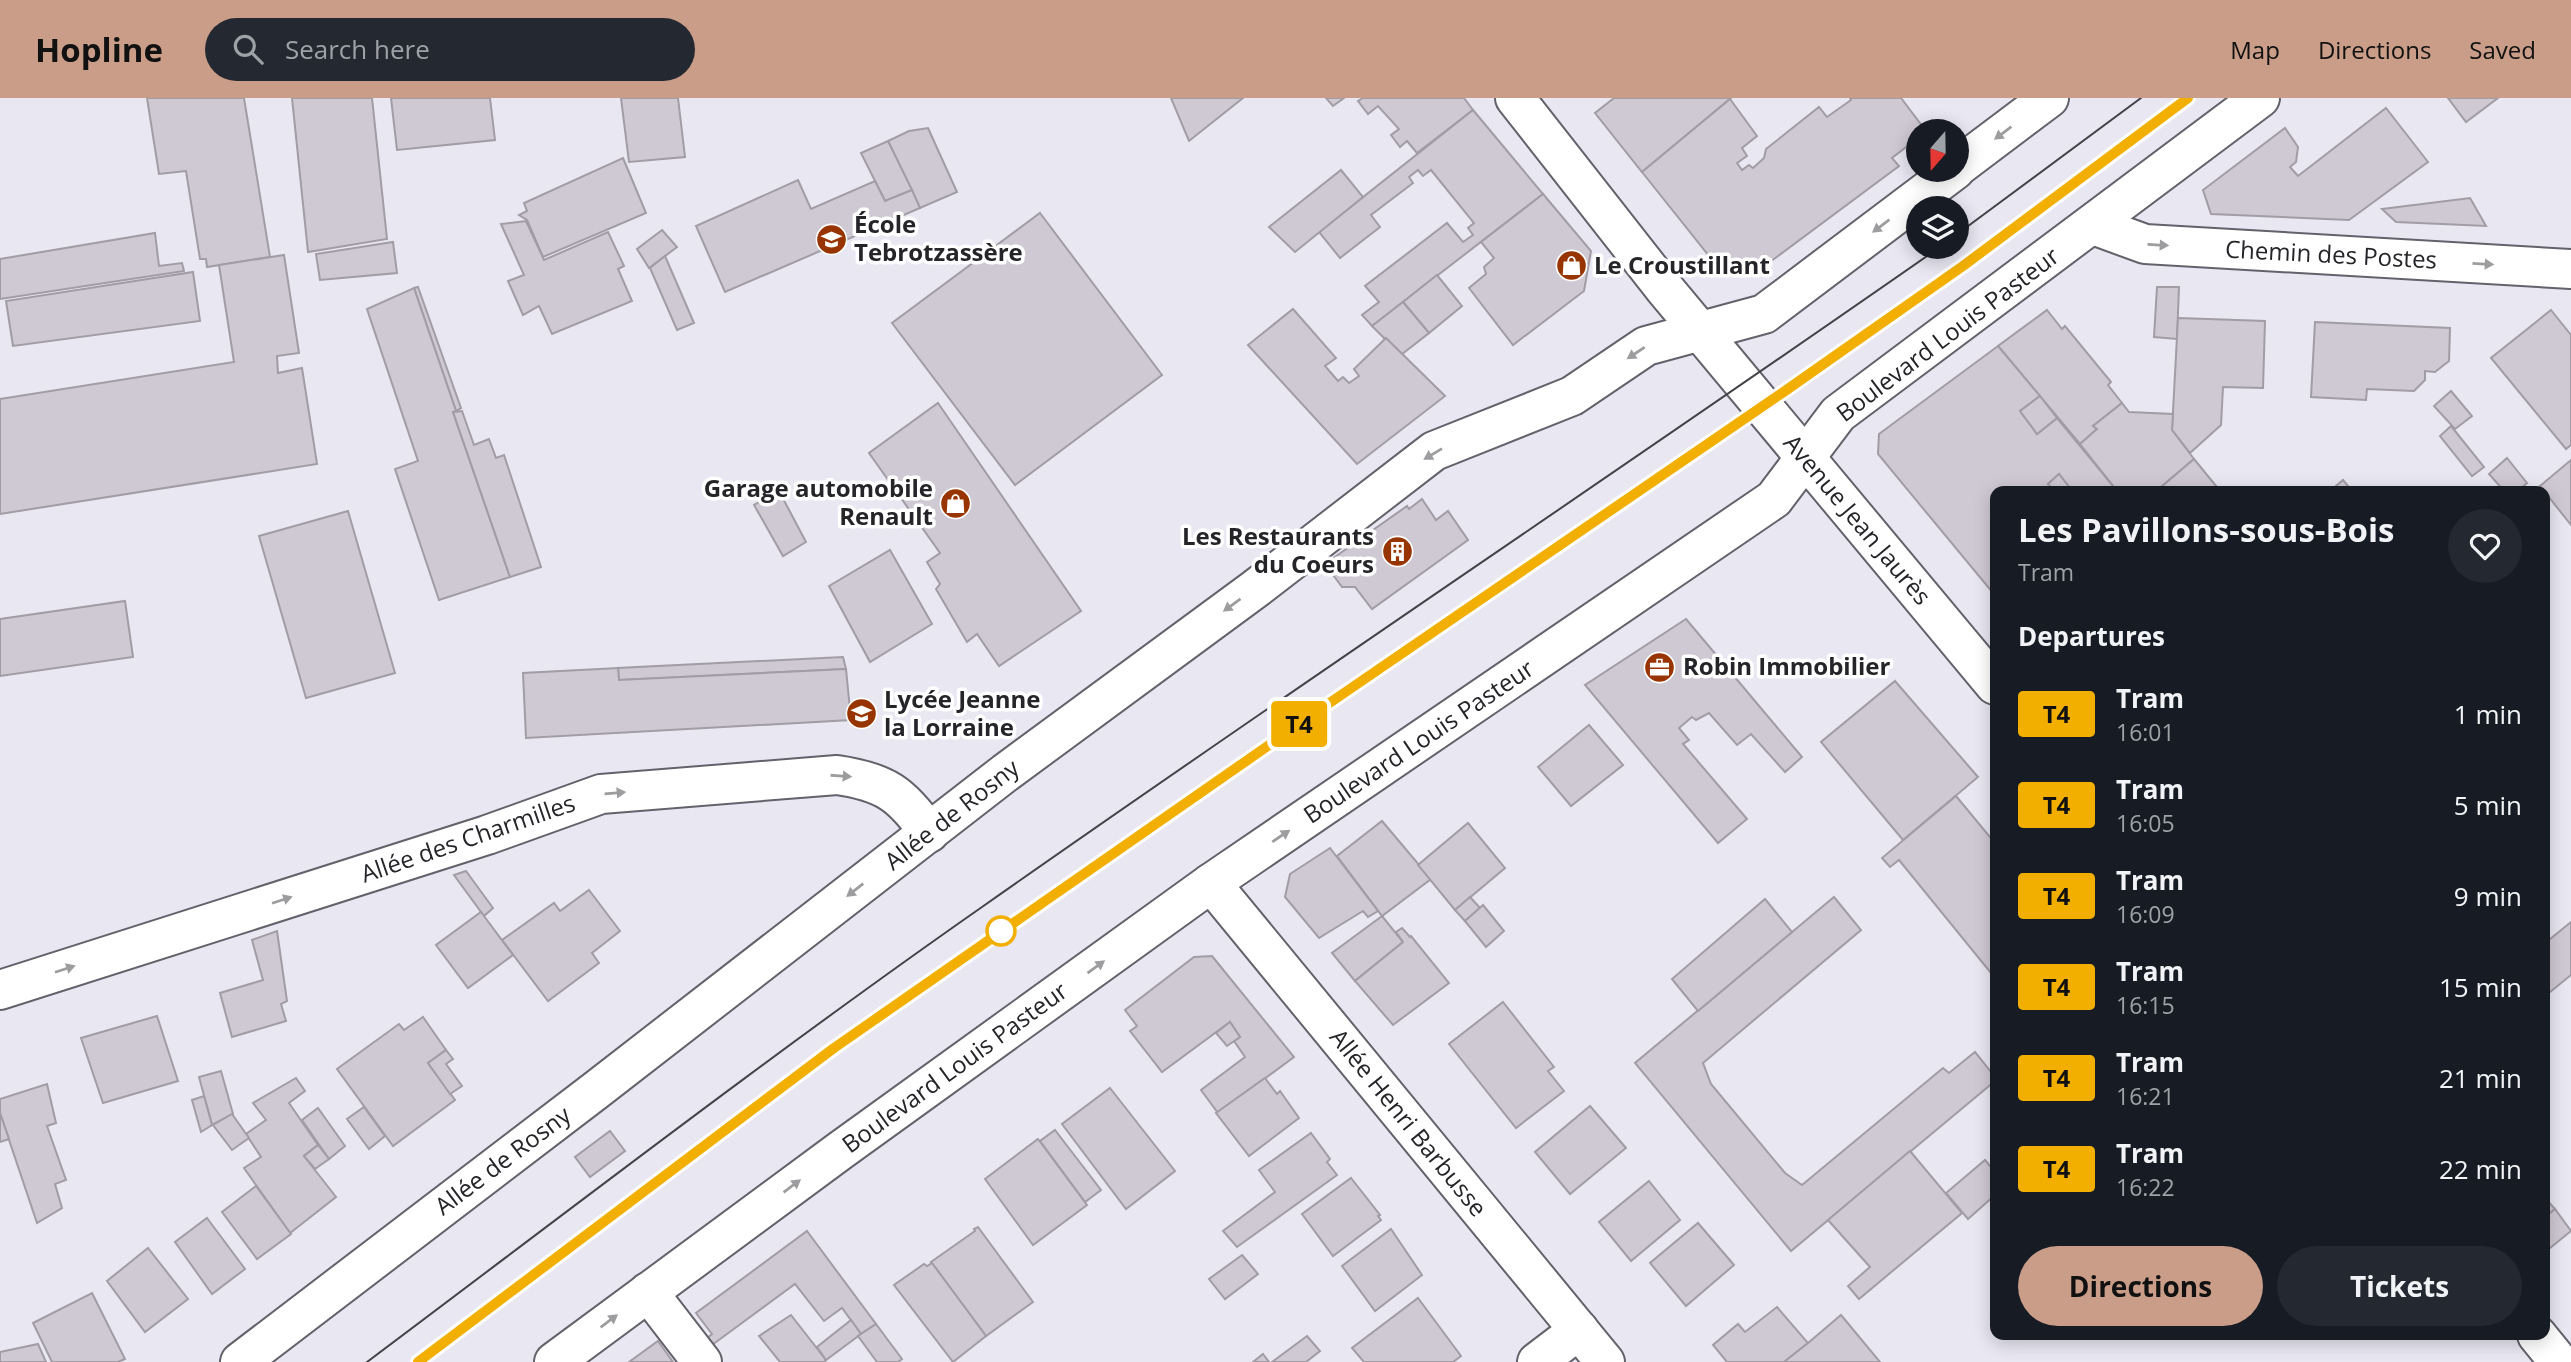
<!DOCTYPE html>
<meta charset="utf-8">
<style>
:root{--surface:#171b24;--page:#242831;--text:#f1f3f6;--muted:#9ea1a6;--accent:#c99d87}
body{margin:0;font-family:"Open Sans",sans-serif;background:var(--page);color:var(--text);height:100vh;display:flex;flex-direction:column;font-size:26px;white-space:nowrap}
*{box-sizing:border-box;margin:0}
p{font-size:23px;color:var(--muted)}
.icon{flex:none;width:38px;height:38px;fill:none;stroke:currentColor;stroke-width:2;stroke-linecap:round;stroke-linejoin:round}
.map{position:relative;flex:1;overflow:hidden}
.details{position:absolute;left:1990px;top:388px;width:560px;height:854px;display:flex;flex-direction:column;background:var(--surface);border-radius:14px;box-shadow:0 4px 18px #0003}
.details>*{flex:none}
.badge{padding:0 14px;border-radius:5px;font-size:24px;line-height:46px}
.needle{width:46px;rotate:200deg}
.controls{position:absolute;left:1906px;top:21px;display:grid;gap:14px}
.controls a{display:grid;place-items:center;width:63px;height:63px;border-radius:50%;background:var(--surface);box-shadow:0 4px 18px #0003;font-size:35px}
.map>.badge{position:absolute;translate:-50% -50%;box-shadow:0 0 0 4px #fff}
h2{padding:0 28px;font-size:26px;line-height:63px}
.round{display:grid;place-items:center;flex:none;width:74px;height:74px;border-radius:37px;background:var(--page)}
.summary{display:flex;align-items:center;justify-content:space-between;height:119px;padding:0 28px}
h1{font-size:33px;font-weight:700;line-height:52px}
.primary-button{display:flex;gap:14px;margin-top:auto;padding:14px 28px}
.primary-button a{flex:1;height:80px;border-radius:42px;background:var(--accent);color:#111;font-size:28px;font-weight:700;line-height:80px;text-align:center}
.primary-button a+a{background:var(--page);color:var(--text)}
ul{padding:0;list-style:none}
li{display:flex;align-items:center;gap:21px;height:91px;padding:0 28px}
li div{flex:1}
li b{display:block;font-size:26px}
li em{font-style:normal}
li .badge{min-width:77px;font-weight:700;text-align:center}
header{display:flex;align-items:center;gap:42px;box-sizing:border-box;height:98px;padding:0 35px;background:var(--accent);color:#111}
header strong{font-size:33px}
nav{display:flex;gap:38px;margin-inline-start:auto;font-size:24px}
.search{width:490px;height:63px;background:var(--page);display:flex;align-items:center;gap:18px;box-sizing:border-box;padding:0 24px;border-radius:38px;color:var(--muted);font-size:26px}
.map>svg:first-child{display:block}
.building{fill:#cfc9d3;stroke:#a29ca5;stroke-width:2}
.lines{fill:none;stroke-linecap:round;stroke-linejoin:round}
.minor-casing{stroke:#63626b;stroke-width:42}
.secondary-casing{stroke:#63626b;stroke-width:42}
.minor{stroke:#fff;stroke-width:38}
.secondary{stroke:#fff;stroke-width:38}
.tram{stroke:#444348;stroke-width:2}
.oneway{fill:#9d9c9e}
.line-casing{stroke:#fff;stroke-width:16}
.line{stroke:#f2af00;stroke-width:10}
.stop-dot{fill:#fff;stroke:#f2af00;stroke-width:3.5}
.labels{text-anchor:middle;stroke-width:7;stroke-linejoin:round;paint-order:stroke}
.poi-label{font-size:24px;font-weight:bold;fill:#252428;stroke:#fff;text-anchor:start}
.street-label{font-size:24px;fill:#252428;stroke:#fff}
</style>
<header>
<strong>Hopline</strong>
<div class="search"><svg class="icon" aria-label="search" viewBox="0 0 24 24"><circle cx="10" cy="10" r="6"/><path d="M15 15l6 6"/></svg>Search here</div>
<nav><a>Map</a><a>Directions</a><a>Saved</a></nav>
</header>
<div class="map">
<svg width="2571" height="1264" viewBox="0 0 2571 1264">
<rect width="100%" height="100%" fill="#e8e7f2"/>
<!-- building -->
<g class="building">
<polygon points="147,0 244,0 270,159 207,169 206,161 200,161 186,73 159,76"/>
<polygon points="292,0 372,0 387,141 308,154"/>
<polygon points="391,0 490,0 495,42 397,52"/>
<polygon points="621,0 678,0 685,59 629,64"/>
<polygon points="1171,0 1243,0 1189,43"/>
<polygon points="1326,0 1344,0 1333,8"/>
<polygon points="1363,0 1464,0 1473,12 1417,55 1407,43 1400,49 1391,37 1399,31 1378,8 1368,16 1358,3"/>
<polygon points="1614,0 1731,0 1642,74 1595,15"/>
<polygon points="1850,0 1901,0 1926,33 1918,33 1918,40 1892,60 1899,68 1762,170 1713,163 1642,74 1730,1 1757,38 1742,50 1747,58 1737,65 1742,72 1749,67 1753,70 1764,60 1766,51 1819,9 1827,19 1851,2"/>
<polygon points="2448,0 2498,0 2466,24"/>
<polygon points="2386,10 2428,64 2349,122 2211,116 2203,92 2285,30 2298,49 2296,64 2290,69 2298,78"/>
<polygon points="1473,12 1543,96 1372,228 1362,217 1379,204 1365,188 1447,125 1463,144 1473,137 1468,130 1474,125 1431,72 1423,78 1418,72 1409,79 1413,85 1371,117 1380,129 1340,160 1319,134"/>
<polygon points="928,30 957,94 920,110 888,43 909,33"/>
<polygon points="888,43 912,92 885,103 861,55"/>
<polygon points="623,60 646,115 543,159 527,122 519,117 527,113 524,105"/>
<polygon points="1341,72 1363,99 1295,154 1269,129"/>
<polygon points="798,82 811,111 875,83 885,103 912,92 920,110 725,194 696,128"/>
<polygon points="1543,96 1591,153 1584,193 1513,247 1469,190 1486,176 1484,169 1494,160 1481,144"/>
<polygon points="2470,100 2486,128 2396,124 2382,111"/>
<polygon points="1040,115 1162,277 1015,387 892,225"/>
<polygon points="526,123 544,162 608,134 624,168 618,171 632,203 552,236 539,208 523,217 508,183 524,177 501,126"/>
<polygon points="662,132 677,149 649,170 637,151"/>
<polygon points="155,135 159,168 182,165 184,173 0,201 0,161"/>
<polygon points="393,144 397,175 320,182 316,156"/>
<polygon points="284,157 299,255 277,258 278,275 302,270 317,366 0,416 0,301 234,264 219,167"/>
<polygon points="665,158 694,225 677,232 650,170"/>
<polygon points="193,174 200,223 13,248 6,203"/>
<polygon points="1437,177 1462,208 1429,235 1403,204"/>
<polygon points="418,189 461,310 456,313 414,190"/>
<polygon points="2157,189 2179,189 2177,241 2154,239"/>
<polygon points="414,190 456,313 453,314 510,479 439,502 395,371 418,363 367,211"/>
<polygon points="1403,204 1429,235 1401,257 1372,228"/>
<polygon points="1293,211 1336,260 1325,268 1338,283 1343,279 1349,285 1359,278 1354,271 1386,240 1445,298 1357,366 1248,247"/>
<polygon points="2047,212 2062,231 2065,228 2111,284 2108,287 2122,305 2093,328 2097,331 2080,346 1998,248"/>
<polygon points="2551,212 2571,237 2571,347 2566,351 2491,260"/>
<polygon points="2178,220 2265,223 2263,290 2223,289 2221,327 2190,355 2172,332"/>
<polygon points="2315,224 2450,230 2449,263 2435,274 2425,273 2425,282 2414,293 2367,291 2366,302 2311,299"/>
<polygon points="1998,248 2040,298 2020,313 2037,336 2057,320 2118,394 2073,394 2059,376 2048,386 2055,394 1995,394 1993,495 1878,356 1879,336"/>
<polygon points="2451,293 2472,318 2455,331 2434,308"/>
<polygon points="2040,298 2057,320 2037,336 2020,313"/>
<polygon points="938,305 1081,513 999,568 977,536 967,544 936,491 940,486 927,464 940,455 869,355"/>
<polygon points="2122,305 2129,314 2173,316 2172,332 2194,361 2160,390 2163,394 2118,394 2080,346 2097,331 2093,328"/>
<polygon points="462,313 474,347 489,341 496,360 504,357 541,469 510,479 453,314"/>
<polygon points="2451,328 2484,369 2472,378 2440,338"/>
<polygon points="2507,360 2527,385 2516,394 2505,394 2489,376"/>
<polygon points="2194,361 2221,394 2163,394 2160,390"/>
<polygon points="2571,362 2571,427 2540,388"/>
<polygon points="2059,376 2073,394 2055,394 2048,386"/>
<polygon points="2343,382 2353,394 2329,394"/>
<polygon points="779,393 806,444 783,458 754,407"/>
<polygon points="1422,401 1436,422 1448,413 1468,442 1372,511 1355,489 1342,489 1325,466 1407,408 1409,411"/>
<polygon points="348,413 395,575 306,600 259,438"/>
<polygon points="890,452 932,526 870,564 829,488"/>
<polygon points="125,503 133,559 0,578 0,521"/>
<polygon points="1686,521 1802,659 1785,674 1751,636 1737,647 1709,615 1696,622 1692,619 1679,630 1689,642 1683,646 1747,721 1718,745 1585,587"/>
<polygon points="843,559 846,571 619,582 618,570"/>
<polygon points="618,570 619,582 846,571 851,622 526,640 523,575"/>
<polygon points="1895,583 1978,679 1903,742 1821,644"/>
<polygon points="1589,627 1623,667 1571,708 1538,669"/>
<polygon points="1956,698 1995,745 1995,880 1899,762 1890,769 1882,760"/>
<polygon points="1382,723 1431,781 1382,818 1337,758"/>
<polygon points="1468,725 1505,770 1455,812 1418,767"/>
<polygon points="1330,750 1378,813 1368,819 1363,813 1319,840 1285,799 1290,776"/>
<polygon points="466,773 493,810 484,818 454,777"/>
<polygon points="589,792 620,833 592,855 599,865 548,903 502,842 554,805 560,813"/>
<polygon points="1470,799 1480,810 1465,823 1455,812"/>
<polygon points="1834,799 1861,832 1703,965 1711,986 1785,1075 1802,1087 1943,970 1949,975 1975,954 1995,979 1995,983 1791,1153 1635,965"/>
<polygon points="1765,801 1792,834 1698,913 1672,881"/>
<polygon points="1483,807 1504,833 1486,849 1465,823"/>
<polygon points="481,814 513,857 468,890 436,847"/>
<polygon points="1382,818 1403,844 1355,883 1332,855"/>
<polygon points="2571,824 2571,877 2544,899 2544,846"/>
<polygon points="1402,830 1410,839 1411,838 1449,885 1393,927 1355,883 1403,844 1396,834"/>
<polygon points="277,833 287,903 281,906 286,923 232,939 220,895 263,882 252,842"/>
<polygon points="1212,858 1294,959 1218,1015 1201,992 1245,959 1234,943 1240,939 1230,924 1162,974 1130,933 1137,928 1125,912 1194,859"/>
<polygon points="1503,904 1554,969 1548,973 1564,993 1516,1030 1449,946"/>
<polygon points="157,918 178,983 103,1005 81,940"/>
<polygon points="423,919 446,952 428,965 455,1002 393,1048 337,971 399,926 404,932"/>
<polygon points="1230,924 1240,939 1227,948 1216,935"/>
<polygon points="446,952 453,961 446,966 462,988 450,996 428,965"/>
<polygon points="221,973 233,1016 212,1027 199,979"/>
<polygon points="296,980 305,993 289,1005 318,1047 304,1058 336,1099 290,1135 244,1070 261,1059 246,1036 266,1022 253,1005"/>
<polygon points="1265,980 1277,996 1280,993 1299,1020 1249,1058 1216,1015"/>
<polygon points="47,986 56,1025 47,1028 66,1082 55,1086 62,1110 37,1125 0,1015 0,1001"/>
<polygon points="1110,990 1175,1073 1126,1111 1062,1026"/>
<polygon points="204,998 212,1027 201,1034 192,1002"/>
<polygon points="1590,1008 1626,1050 1570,1096 1535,1054"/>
<polygon points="364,1009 385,1038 369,1051 347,1021"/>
<polygon points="318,1010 345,1048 329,1061 302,1022"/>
<polygon points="0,1015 9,1041 0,1044"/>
<polygon points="232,1016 249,1040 232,1052 213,1027"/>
<polygon points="1055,1032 1101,1092 1085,1104 1040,1043"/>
<polygon points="610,1033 625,1053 590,1079 575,1059"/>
<polygon points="1311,1035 1330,1061 1327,1064 1337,1077 1237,1149 1223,1133 1275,1094 1259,1072"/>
<polygon points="1038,1041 1087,1107 1033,1147 985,1081"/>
<polygon points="318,1047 329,1061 315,1071 304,1058"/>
<polygon points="1910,1053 1962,1115 1859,1201 1848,1188 1870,1169 1828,1122"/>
<polygon points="1985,1062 1995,1074 1995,1097 1968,1121 1946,1095"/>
<polygon points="1351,1080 1380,1117 1378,1118 1381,1122 1333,1158 1302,1116"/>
<polygon points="1649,1083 1680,1122 1631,1163 1599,1124"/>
<polygon points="256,1088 291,1136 257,1161 222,1114"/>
<polygon points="2544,1099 2555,1111 2544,1120"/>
<polygon points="2555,1111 2571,1133 2544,1155 2544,1120"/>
<polygon points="207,1120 245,1171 212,1196 175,1144"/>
<polygon points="1698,1125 1734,1167 1686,1208 1650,1165"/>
<polygon points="978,1129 1033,1204 986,1238 931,1164 975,1133 974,1131"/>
<polygon points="1391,1131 1422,1177 1375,1213 1342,1168"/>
<polygon points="807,1133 876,1226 861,1236 842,1210 824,1223 795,1186 712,1247 706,1241 712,1236 696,1215"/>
<polygon points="148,1150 188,1201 145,1234 107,1183"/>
<polygon points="1242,1157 1258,1176 1225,1201 1209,1181"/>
<polygon points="932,1165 986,1238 953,1264 894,1187 924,1166 927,1168"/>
<polygon points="92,1195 125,1261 118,1264 52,1264 33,1225"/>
<polygon points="1418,1200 1461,1258 1453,1264 1364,1264 1352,1250"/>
<polygon points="1777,1209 1808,1245 1784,1264 1727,1264 1713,1247 1738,1226 1745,1234"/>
<polygon points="791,1217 826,1262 824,1264 780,1264 759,1238"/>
<polygon points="1841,1217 1880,1264 1784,1264 1808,1245"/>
<polygon points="851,1222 861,1236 826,1262 817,1249"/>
<polygon points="876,1226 902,1261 898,1264 877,1264 858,1238"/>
<polygon points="1307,1238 1320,1253 1306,1264 1272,1264"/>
<polygon points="658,1243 673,1264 629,1264"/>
<polygon points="38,1246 46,1264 0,1264 0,1254"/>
<polygon points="1263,1256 1269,1264 1253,1264"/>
</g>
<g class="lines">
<defs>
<g id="minor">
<polyline points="1956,70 2049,0"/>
<polyline points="2093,127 2145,146 2571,171"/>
<polyline points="1211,785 1605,1264"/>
<path d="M0 892 487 737 601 696 837 677C885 684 902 696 929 735"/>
<polyline points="648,1194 702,1264"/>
<polyline points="240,1264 595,993 1005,675 1255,491 1434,353 1572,298 1646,248 1764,216 1955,72"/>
<polyline points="554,1264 841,1052 1211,785 1774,401 1838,316 2260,0"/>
<polyline points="1537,1264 1579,1232"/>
</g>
<g id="secondary">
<polyline points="1515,0 1664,190 1995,587"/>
<polyline points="2537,1237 2559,1264"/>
</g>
</defs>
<!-- minor casing -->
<use href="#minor" class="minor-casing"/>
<!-- secondary casing -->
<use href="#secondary" class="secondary-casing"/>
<!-- minor -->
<use href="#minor" class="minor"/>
<!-- secondary -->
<use href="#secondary" class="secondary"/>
<!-- tram -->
<g class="tram">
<polyline points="1956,137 2141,0"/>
<path d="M367 1264C571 1111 773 955 982 809 1299 586 1622 371 1940 149"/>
<polyline points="418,1264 834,950 1328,606 1763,309 1963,168 2188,0"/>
</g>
</g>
<!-- one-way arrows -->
<defs><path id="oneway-solid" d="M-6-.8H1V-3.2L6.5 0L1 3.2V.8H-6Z" transform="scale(1.75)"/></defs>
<g class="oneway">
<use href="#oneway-solid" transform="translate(2003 35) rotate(143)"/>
<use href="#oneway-solid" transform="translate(1881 128) rotate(143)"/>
<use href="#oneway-solid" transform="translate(2158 147) rotate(3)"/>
<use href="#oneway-solid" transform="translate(2483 166) rotate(3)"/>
<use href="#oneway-solid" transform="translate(1636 255) rotate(146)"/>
<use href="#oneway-solid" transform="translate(1433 356) rotate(149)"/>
<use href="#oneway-solid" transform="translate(1232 507) rotate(144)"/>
<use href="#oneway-solid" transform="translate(841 678) rotate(4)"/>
<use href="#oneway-solid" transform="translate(615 695) rotate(-5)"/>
<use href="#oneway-solid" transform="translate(1281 738) rotate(-34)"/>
<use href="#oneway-solid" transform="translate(855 792) rotate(142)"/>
<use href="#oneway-solid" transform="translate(282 802) rotate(-18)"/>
<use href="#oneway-solid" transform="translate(1096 869) rotate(-36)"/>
<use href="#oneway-solid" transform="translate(65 871) rotate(-18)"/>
<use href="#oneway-solid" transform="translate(792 1088) rotate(-37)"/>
<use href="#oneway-solid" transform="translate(609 1223) rotate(-37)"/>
</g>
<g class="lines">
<defs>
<polyline id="line" points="418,1264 834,950 1328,606 1785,293 1963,168 2188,0"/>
</defs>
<!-- line casing -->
<use href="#line" class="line-casing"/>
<!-- line -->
<use href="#line" class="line"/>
</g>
<!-- icons -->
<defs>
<symbol id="school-disc" viewBox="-11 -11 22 22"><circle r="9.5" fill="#983400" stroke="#fff"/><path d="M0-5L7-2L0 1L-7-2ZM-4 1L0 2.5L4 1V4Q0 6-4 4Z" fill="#fff"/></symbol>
<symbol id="shop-disc" viewBox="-11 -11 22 22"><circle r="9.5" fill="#983400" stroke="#fff"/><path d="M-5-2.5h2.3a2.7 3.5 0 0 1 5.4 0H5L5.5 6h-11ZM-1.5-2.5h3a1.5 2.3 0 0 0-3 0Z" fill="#fff"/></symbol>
<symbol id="building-disc" viewBox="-11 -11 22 22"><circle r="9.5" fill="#983400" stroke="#fff"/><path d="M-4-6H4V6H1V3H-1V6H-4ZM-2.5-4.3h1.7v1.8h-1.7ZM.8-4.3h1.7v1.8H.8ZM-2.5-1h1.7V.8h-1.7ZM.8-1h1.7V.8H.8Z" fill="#fff"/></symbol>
<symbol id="office-disc" viewBox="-11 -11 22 22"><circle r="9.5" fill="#983400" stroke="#fff"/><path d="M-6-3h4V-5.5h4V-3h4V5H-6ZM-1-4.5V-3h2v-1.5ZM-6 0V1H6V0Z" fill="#fff"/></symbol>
<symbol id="university-disc" viewBox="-11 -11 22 22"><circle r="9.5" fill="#983400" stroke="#fff"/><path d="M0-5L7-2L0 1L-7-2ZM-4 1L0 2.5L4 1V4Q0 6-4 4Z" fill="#fff"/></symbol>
</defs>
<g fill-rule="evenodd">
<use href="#school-disc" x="814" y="124" width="35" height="35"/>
<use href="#shop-disc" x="1554" y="150" width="35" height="35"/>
<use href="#shop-disc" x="938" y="388" width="35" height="35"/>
<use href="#building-disc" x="1380" y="436" width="35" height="35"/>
<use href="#office-disc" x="1642" y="552" width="35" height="35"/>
<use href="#university-disc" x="844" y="598" width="35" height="35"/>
</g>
<!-- markers -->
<circle class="stop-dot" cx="1001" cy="833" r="14"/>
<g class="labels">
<!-- poi labels -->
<g class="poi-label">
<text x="854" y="135">École<tspan x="854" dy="28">Tebrotzassère</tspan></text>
<text x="1594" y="176">Le Croustillant</text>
<text x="933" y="399" text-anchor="end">Garage automobile<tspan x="933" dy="28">Renault</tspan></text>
<text x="1374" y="447" text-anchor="end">Les Restaurants<tspan x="1374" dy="28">du Coeurs</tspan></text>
<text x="1683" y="577">Robin Immobilier</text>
<text x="884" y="610">Lycée Jeanne<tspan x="884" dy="28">la Lorraine</tspan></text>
</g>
<!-- street labels -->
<g class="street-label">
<text transform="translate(2331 157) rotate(3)" y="8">Chemin des Postes</text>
<text transform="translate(1948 237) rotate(-37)" y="8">Boulevard Louis Pasteur</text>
<text transform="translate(1857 422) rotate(50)" y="8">Avenue Jean Jaurès</text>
<text transform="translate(1419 644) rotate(-34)" y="8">Boulevard Louis Pasteur</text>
<text transform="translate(952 717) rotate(-38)" y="8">Allée de Rosny</text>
<text transform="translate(468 741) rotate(-19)" y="8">Allée des Charmilles</text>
<text transform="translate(955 970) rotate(-36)" y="8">Boulevard Louis Pasteur</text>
<text transform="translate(1408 1025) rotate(51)" y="8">Allée Henri Barbusse</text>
<text transform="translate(503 1063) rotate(-37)" y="8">Allée de Rosny</text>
</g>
</g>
</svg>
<div class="controls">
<a><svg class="needle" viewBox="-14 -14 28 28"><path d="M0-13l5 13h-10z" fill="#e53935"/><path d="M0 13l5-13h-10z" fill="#9ea1a6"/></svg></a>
<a><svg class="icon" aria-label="layers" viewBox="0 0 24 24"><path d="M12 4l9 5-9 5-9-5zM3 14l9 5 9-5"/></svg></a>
</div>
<b class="badge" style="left:1299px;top:626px;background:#f2af00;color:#111">T4</b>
<section class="details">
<div class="summary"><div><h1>Les Pavillons-sous-Bois</h1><p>Tram</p></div><a class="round"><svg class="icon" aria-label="heart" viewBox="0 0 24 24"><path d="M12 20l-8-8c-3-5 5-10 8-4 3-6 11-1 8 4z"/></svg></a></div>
<h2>Departures</h2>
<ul>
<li><span class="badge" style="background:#f2af00;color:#111">T4</span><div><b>Tram</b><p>16:01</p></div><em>1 min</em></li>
<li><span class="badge" style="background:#f2af00;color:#111">T4</span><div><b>Tram</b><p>16:05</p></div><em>5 min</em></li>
<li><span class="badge" style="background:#f2af00;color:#111">T4</span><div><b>Tram</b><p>16:09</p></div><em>9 min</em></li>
<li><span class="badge" style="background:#f2af00;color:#111">T4</span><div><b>Tram</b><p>16:15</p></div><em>15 min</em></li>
<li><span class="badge" style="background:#f2af00;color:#111">T4</span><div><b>Tram</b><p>16:21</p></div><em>21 min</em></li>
<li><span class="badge" style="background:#f2af00;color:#111">T4</span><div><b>Tram</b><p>16:22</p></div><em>22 min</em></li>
</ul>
<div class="primary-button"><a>Directions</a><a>Tickets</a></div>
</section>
</div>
